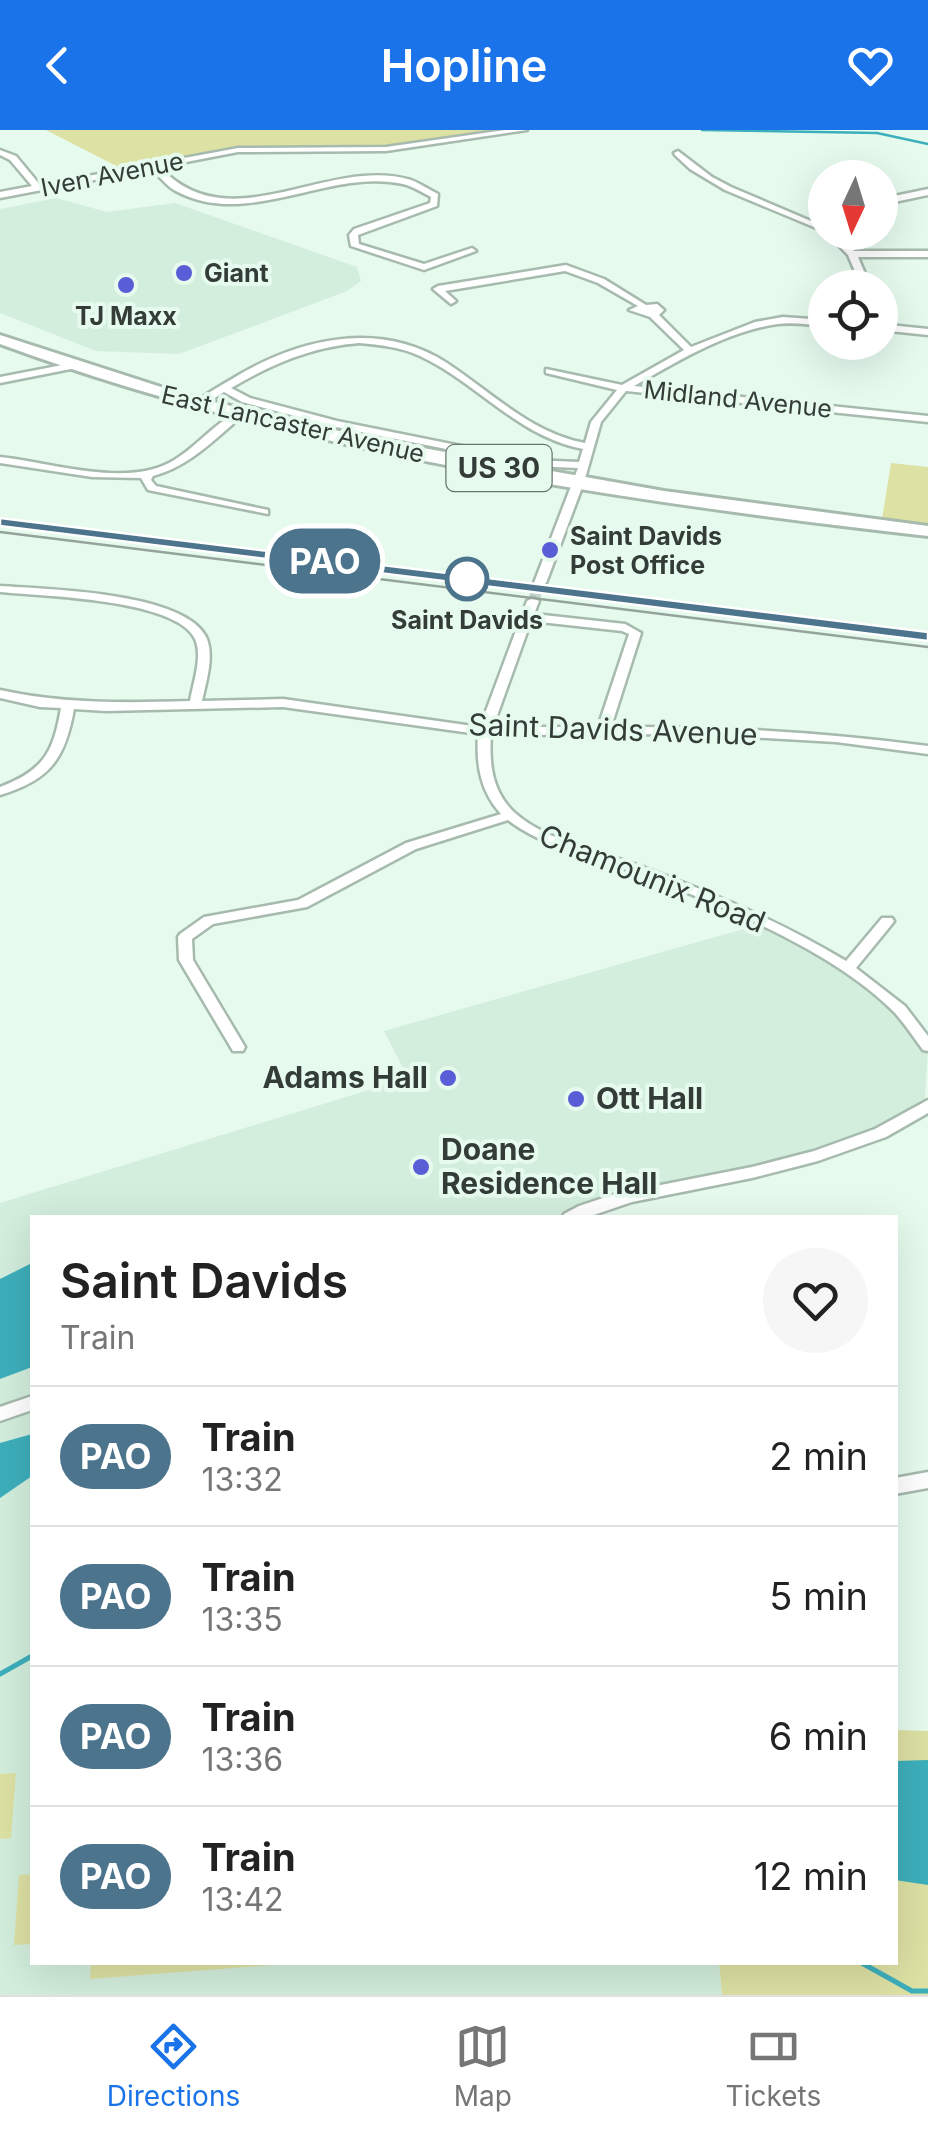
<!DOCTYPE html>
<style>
:root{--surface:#fff;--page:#f6f6f6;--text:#222;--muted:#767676;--line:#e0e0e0;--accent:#1a73e8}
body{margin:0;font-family:Inter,sans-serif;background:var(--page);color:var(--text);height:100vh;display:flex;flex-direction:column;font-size:38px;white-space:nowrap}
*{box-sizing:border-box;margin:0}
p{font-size:32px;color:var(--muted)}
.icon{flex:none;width:55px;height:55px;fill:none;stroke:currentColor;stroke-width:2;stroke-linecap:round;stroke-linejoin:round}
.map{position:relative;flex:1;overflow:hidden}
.details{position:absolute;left:30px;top:1085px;width:868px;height:750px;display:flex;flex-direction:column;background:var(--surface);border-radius:0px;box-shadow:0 10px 40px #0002}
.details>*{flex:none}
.badge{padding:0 20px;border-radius:32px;font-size:35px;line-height:65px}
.needle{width:65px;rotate:184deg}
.buttons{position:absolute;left:808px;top:30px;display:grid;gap:20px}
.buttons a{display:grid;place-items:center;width:90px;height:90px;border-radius:50%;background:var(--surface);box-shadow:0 10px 40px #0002;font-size:50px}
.map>.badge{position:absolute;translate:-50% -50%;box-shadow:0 0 0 5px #fff}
.round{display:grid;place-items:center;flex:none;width:105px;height:105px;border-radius:52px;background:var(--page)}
.overview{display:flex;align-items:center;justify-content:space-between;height:170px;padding:0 30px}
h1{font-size:48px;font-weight:600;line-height:75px}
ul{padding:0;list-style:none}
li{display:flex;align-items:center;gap:30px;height:140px;padding:0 30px;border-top:2px solid var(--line)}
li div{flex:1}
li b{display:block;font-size:38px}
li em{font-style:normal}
li .badge{min-width:110px;font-weight:700;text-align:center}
header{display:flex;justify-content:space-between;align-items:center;height:130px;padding:0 30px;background:var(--accent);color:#fff;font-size:45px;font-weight:600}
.dock{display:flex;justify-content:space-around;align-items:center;height:140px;border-top:2px solid var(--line);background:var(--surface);font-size:28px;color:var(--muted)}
.dock a{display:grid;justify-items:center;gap:5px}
.dock .active{color:var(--accent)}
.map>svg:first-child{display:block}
.built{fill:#d3eedd}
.green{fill:#dde1a3}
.water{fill:#3dafbc}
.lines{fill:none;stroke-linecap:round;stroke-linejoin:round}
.stream-far1{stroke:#3dafbc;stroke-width:2.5}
.stream{stroke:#3dafbc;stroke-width:5}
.minor-tunnel{stroke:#c2d4c9;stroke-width:11;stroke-dasharray:11 6;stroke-linecap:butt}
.minor-casing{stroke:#a7baae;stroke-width:5}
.highway-casing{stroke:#a7baae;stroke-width:6}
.minor{fill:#fff;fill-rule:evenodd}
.highway{fill:#fff;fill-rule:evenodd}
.rail{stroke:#95a49b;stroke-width:2.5}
.line{fill:#4c748c;stroke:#fff;stroke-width:2.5}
.poi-dot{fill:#595ed6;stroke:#e6faee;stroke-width:4}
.stop-dot{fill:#fff;stroke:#4c748c;stroke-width:5}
.labels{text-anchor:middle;stroke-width:8;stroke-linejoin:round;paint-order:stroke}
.far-street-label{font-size:25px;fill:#343c37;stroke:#e6faee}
.far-poi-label{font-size:25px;font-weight:bold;fill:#343c37;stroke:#e6faee;text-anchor:start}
.far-stop-label{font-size:25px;font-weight:bold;fill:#343c37;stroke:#e6faee}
.shield{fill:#e6faee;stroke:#69756e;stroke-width:2.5}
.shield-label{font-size:28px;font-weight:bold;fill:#343c37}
.street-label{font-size:30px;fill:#343c37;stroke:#e6faee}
.poi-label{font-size:30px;font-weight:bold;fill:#343c37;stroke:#e6faee;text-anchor:start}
</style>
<header><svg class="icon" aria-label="back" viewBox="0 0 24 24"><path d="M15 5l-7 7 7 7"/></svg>Hopline<svg class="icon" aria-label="heart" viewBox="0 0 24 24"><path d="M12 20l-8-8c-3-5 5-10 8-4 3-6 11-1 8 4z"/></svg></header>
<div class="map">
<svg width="928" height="1865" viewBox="0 0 928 1865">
<rect width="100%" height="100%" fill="#e6faee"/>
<!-- built -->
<g class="built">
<polygon points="56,68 107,82 175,73 357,137 361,151 347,161 179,224 96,221 0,183 0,79"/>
<polygon points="765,793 850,836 928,916 925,969 897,995 747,1045 623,1067 570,1087 32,1088 32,1832 719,1832 722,1865 0,1865 0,1073 408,948 384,901"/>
</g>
<!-- green -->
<g class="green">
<polygon points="46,0 523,0 386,19 238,20 126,41"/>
<polygon points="891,333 928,337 928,401 887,397 882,389"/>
<polygon points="895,1600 928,1601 928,1865 722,1865 719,1833 895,1832"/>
<polygon points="16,1643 11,1708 0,1709 0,1644"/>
<polygon points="32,1744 32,1814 14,1815 19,1745"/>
<polygon points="91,1833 91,1832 298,1833 90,1849"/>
</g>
<!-- water -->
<g class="water">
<polygon points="32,1133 32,1237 0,1249 0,1149"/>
<polygon points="32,1304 32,1346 0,1368 0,1313"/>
<polygon points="928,1630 928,1755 895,1750 895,1631"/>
</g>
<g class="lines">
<!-- stream-far1 -->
<polyline class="stream-far1" points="702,0 877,3 928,14"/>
<!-- stream -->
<g class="stream">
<polyline points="0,1544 32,1526"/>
<polyline points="860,1832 912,1861 928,1861"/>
</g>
<!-- minor-tunnel -->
<polyline class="minor-tunnel" points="533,471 540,453"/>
<defs>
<g id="minor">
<path d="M505 0H527L386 21 238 22 160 37C230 113 328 25 411 50 420 53 429 60 438 64L437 76 358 105 359 114 424 134 472 118 476 121 424 140 351 116 349 105 354 99 430 73 431 67C422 62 412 56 403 54 327 38 247 101 174 60 166 55 159 46 152 39L0 68V62L32 56 10 30 0 25V20L16 26 40 55 238 18 386 17Z"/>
<polygon points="678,21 712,47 731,57 825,97 826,102 725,60 690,39 675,25 674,23"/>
<polygon points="928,59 928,65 880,75 880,69"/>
<polygon points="826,102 836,102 854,121 928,121 928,127 858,127 871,158 862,158 848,125"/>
<path d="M566 135 604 149 646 175 657 174 664 180 659 185 691 217 755 192 783 187 825 190V196C810 195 793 192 778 194 727 201 678 231 634 256L928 286V292L626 261 601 292 584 352 546 453 540 456 534 453 578 338 531 336 336 297 242 272 224 262 201 277 192 275C205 264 222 255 237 246 301 208 380 190 447 233 491 262 531 303 585 313L591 292 617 260 546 243V239L622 255 684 220 650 187 629 180 638 176 598 153 565 141 445 161 456 171 451 174 433 159 438 156ZM359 213C380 215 401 217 420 226 478 253 518 307 583 319L579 332 531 330 337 291 250 268 231 258C272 234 311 217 359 213Z"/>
<polygon points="880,194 928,199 928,205 880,200"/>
<polygon points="78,232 83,235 81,237 0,253 0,247"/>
<path d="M237 282 241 283V287C214 310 188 337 153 346L151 350 156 356 268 380V384L148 360 141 348 92 347 0 333V327C49 332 123 357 169 333 194 320 212 295 237 282Z"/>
<path d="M0 456C45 459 188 462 207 509 214 528 206 552 202 571L283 569 480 597 527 471 533 468 539 471 534 484 625 494 641 503 611 597C717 596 822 602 928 616V624L836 612 695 604 491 605C489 634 492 662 515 683 546 711 603 722 643 737 713 763 782 792 846 831L882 788H892L894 791 892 794 856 838 905 876 928 906V921L923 920C914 908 905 894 895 883 833 819 710 770 627 740 587 726 542 716 508 690L416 719 307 777 213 794 192 809 193 830 245 917 243 921H233L179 830 178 807 180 804 204 787 298 770 406 713 501 684C480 661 476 634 478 604L283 577 106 581 74 579C65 629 50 650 0 665V657C44 640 53 623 61 578L40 577 0 568V560C63 574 125 573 190 571 193 553 203 527 195 509 177 469 41 466 0 462ZM531 491 622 501 629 504 598 597H493Z"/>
<polygon points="928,970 928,983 886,1007 818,1031 752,1048 632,1072 585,1088 562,1088 564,1084 579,1076 615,1064 752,1037 814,1021 875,999"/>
<polygon points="32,1266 32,1280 0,1291 0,1277"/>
<polygon points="928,1342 928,1358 895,1364 895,1348"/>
</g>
<path id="highway" d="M0 205 192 267 378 310 664 361 928 396V406C619 371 293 322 0 214Z"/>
</defs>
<!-- minor casing -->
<use href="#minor" class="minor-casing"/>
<!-- highway casing -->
<use href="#highway" class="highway-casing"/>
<!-- minor -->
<use href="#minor" class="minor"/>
<!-- highway -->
<use href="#highway" class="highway"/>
<!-- rail -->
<polyline class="rail" points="0,402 928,517"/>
</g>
<!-- line -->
<polygon class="line" points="0,388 928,502 928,511 0,396"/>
<!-- markers -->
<g class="poi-dot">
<circle cx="184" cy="143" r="10"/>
<circle cx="126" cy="155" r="10"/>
<circle cx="550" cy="420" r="10"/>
<circle cx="448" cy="948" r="10"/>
<circle cx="576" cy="969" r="10"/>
<circle cx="421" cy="1037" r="10"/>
</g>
<circle class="stop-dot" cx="467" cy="449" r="20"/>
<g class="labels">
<!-- far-street labels -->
<g class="far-street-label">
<text transform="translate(112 44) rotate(-11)" y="9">Iven Avenue</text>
<text transform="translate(738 269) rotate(6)" y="9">Midland Avenue</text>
<text transform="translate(293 294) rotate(13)" y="9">East Lancaster Avenue</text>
</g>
<!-- far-poi labels -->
<g class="far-poi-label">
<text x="204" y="152">Giant</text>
<text x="126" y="195" text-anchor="middle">TJ Maxx</text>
<text x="570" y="415">Saint Davids<tspan x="570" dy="29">Post Office</tspan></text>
</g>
<!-- far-stop labels -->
<g class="far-stop-label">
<text x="467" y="499">Saint Davids</text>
</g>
<!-- shield labels -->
<rect class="shield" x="446.5" y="315" width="105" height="46" rx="8"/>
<g class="shield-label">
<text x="499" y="348">US 30</text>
</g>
<!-- street labels -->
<g class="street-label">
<text transform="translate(613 600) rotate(2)" y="10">Saint Davids Avenue</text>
<text transform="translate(652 749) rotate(22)" y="10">Chamounix Road</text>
</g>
<!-- poi labels -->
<g class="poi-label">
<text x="428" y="958" text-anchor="end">Adams Hall</text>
<text x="596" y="979">Ott Hall</text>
<text x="441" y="1030">Doane<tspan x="441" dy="34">Residence Hall</tspan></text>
</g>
</g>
</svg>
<div class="buttons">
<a><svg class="needle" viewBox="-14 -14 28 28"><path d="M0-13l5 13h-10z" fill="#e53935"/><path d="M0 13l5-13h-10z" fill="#767676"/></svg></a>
<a><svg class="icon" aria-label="locate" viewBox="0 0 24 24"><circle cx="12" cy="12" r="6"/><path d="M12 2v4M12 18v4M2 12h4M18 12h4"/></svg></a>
</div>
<b class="badge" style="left:325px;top:431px;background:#4c748c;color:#fff">PAO</b>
<section class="details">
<div class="overview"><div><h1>Saint Davids</h1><p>Train</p></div><a class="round"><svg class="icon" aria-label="heart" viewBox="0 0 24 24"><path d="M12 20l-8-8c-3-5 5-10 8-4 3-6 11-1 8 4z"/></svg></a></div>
<ul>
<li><span class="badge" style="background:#4c748c;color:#fff">PAO</span><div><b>Train</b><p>13:32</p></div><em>2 min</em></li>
<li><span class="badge" style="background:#4c748c;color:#fff">PAO</span><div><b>Train</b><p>13:35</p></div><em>5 min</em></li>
<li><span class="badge" style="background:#4c748c;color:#fff">PAO</span><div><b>Train</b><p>13:36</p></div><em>6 min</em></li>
<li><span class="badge" style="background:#4c748c;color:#fff">PAO</span><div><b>Train</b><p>13:42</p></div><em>12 min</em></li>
</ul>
</section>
</div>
<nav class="dock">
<a class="active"><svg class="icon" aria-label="directions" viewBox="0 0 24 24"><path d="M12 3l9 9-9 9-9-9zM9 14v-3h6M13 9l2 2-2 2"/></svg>Directions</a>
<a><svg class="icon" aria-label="map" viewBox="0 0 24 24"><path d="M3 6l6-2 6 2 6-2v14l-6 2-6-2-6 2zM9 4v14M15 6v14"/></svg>Map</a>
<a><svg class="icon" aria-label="tickets" viewBox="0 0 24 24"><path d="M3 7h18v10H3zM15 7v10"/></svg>Tickets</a>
</nav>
